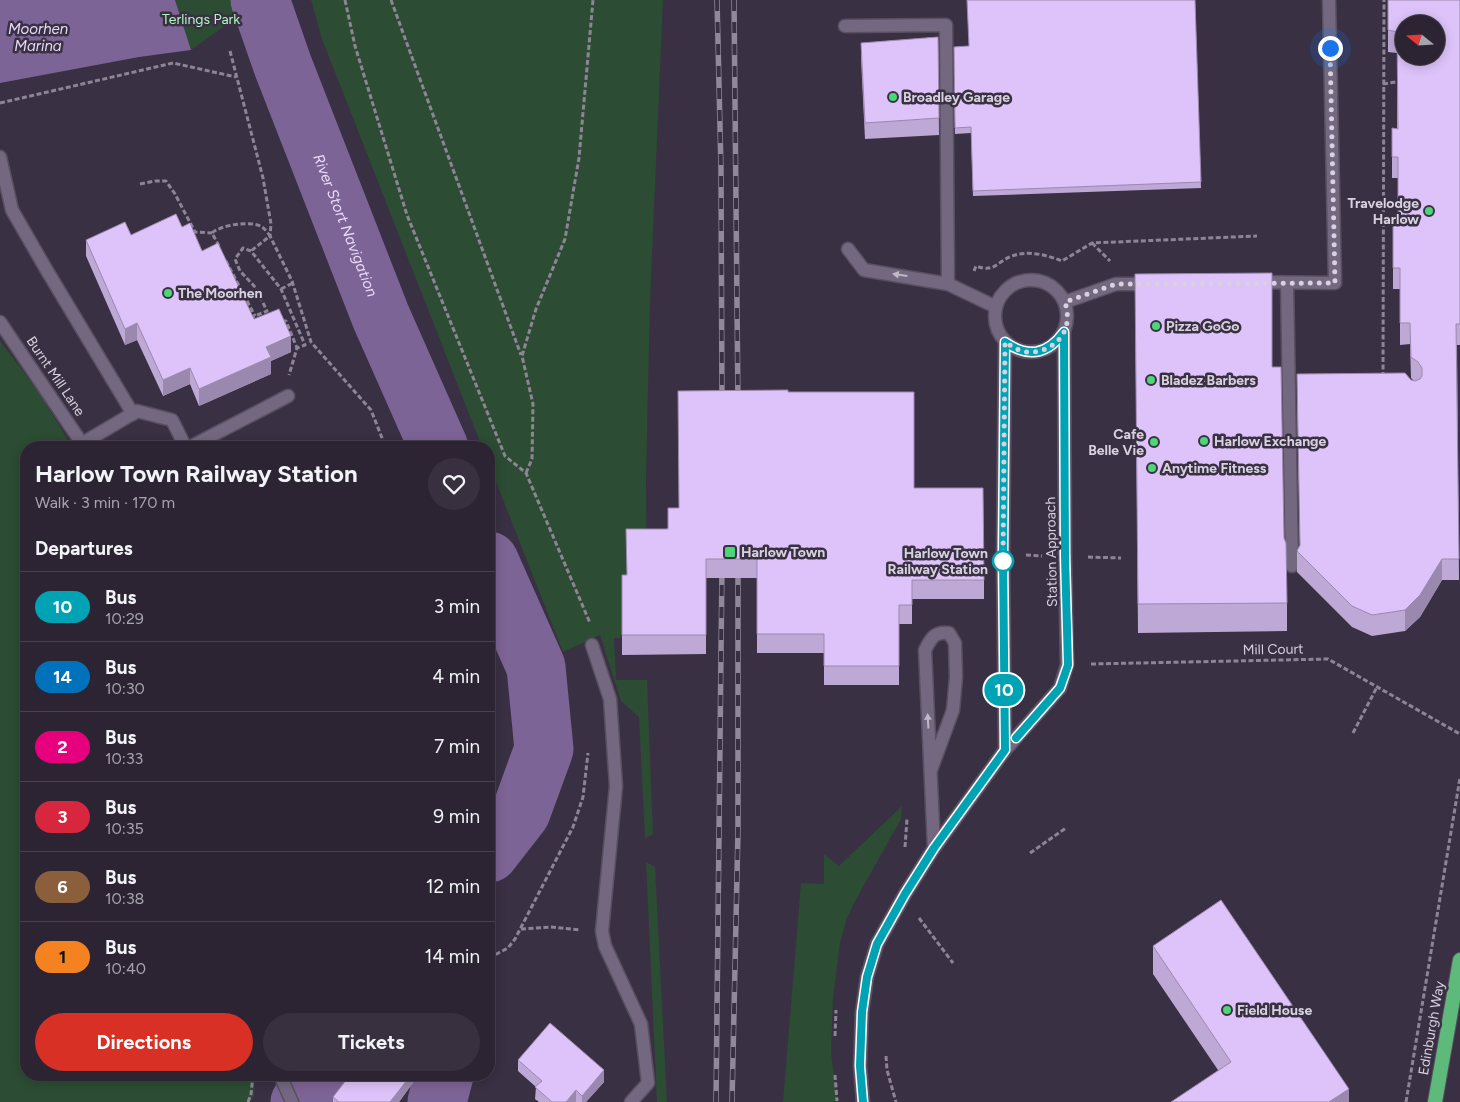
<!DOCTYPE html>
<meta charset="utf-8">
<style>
:root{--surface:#2c2433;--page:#38303f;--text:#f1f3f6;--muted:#a6a4ac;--line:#48414e;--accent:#d93025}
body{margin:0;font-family:Figtree,sans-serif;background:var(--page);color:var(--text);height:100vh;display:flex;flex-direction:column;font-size:19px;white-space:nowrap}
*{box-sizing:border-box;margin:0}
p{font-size:16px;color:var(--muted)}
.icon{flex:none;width:28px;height:28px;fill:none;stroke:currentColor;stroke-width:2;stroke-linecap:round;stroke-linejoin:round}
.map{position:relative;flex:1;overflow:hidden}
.details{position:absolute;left:20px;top:441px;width:475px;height:640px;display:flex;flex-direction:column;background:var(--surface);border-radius:20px;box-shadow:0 2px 12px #0003,0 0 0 1px var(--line)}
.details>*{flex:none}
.badge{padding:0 10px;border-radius:16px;font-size:18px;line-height:32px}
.needle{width:32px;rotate:288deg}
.controls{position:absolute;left:1395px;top:15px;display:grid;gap:10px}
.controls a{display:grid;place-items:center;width:50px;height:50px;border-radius:50%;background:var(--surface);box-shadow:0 2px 12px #0003,0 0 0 1px var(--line);font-size:25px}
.you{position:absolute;width:25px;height:25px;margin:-12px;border:4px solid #fff;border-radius:50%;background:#1a73e8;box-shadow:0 0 0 8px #1a73e833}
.map>.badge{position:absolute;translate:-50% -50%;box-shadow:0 0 0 2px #fff}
h2{padding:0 15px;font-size:19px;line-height:45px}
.round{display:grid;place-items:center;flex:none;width:52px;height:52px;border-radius:26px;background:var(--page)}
.summary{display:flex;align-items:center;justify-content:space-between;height:85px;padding:0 15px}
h1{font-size:24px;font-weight:700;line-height:38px}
.cta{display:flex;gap:10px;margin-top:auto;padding:10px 15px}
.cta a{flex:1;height:58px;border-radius:30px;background:var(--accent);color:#fff;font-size:20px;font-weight:700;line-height:58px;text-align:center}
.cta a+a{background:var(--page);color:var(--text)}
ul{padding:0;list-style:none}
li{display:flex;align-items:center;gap:15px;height:70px;padding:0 15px;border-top:1px solid var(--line)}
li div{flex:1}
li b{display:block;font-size:19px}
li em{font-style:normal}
li .badge{min-width:55px;font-weight:700;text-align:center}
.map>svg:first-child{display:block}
.green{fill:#2c4c33}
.water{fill:#7d6496}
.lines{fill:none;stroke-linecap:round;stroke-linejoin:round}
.river{stroke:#7d6496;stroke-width:59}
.service-casing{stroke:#584f60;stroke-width:15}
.minor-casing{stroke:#584f60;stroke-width:15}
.trunk-casing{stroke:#584f60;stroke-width:16}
.path{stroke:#8d8596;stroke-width:3;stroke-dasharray:5 2.5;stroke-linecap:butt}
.service{stroke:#73687f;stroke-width:12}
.minor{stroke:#73687f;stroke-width:12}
.trunk{stroke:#5eba7b;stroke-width:14}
.rail-casing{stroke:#918999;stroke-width:5.5}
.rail{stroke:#3a3044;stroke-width:4;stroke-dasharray:11;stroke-linecap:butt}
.wall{fill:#bea8d6}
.shaded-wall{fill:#9b88ae}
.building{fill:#ddc3f9;stroke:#9b88ae;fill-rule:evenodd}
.oneway{fill:#bfb8c7}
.line-casing{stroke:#fff;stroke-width:11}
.line{stroke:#00a3b4;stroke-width:8}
.walk{stroke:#d8d2df;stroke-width:5;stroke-dasharray:0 9}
.poi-dot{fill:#4bd677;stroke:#3a3044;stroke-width:2}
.stop-dot{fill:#fff;stroke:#00a3b4;stroke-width:2.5}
.labels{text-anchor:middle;stroke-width:5;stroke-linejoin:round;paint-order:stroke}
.park-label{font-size:14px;fill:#aef9bd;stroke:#3a3044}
.poi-label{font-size:14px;font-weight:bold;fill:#d8d2df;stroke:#3a3044;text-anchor:start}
.street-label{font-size:14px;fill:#d8d2df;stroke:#3a3044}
.stop-label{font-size:14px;font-weight:bold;fill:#d8d2df;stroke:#3a3044;text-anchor:end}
.water-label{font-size:15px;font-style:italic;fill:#e9dbfa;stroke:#3a3044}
</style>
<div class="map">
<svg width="1460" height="1102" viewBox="0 0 1460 1102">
<rect width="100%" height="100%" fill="#3a3044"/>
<!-- green -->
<g class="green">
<polygon points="175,0 253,0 254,1 243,13 191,50"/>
<polygon points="311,0 663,0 650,301 646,478 647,638 614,638 616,680 647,680 653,834 645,838 639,717 621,701 600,635 563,652 489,464 489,448 482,447 322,39"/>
<polygon points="0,341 41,395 72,447 26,448 26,1075 255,1075 254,1096 250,1102 0,1102"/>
<polygon points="902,806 901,819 855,901 847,918 840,942 833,999 831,1052 837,1102 783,1102 801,883 824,884 824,854 839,866"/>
<polygon points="646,862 655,867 667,1102 657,1102"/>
</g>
<!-- water -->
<g class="water">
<polygon points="0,0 175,0 191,50 139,57 0,83"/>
<polygon points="253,0 283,0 282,10 272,32"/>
</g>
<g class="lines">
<!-- river -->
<g class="river">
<path id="s1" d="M260 0 283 66 381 317 439 448"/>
<polyline points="489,561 536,667 544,749 521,812 489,853"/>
<polyline points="300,1102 320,1075"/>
<polyline points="437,1102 444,1075"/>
</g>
<defs>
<g id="service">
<polyline points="845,26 946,25 948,284"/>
<polyline points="0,157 12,210 46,269 133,414"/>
<polyline points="848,249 864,270 948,284 996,307"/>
<polyline points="1255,282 1335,283 1329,0"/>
<polyline points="1287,283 1292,566"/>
<polyline points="1065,302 1116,284 1152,284"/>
<polyline points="83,443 137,411 172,420 186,448"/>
<polyline points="188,448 288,396"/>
<polyline points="592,645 610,699 616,786 602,931 605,946 641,1024 648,1083 631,1102"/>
</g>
<g id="minor">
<circle cx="1031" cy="316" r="36"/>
<polyline points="0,322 85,448"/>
<polyline points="1005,750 1003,555 1005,341"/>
<path d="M931 770 953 710 956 677 955 643 949 633C935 631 931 638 925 650L934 848"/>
<polyline points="280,1075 292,1102"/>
<polyline points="863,1102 860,1066 862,1012 867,977 877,944 905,894 934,848 1005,750 1060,688 1067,665 1065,556 1064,332"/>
</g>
<polyline id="trunk" points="1435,1102 1460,960"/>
</defs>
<!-- service casing -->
<use href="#service" class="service-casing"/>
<!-- minor casing -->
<use href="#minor" class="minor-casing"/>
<!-- trunk casing -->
<use href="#trunk" class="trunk-casing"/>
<!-- path -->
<g class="path">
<polyline points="345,0 355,46 407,215 505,456 526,473 590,623"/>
<polyline points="391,0 521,355"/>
<polyline points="230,51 263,178 271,224 270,236 292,281 311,342 371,410 386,448"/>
<polyline points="1383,84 1401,81"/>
<polyline points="0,103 173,63 236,77"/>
<polyline points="140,184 155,181 166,181 175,194 195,232 212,233"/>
<polyline points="1092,243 1110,261"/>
<path d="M219 246 212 233C220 225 252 220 262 227 265 229 268 233 270 236L251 251"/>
<polyline points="226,261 255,316"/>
<path d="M974 271 976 266C995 273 996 262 1012 256 1027 250 1047 255 1062 261L1092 243 1257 236"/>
<polyline points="281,289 293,283"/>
<polyline points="250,318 267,311 256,288 240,271 235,259 243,248 251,251 281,289 305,345 297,348 289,375"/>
<polyline points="282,321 286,321 297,348"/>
<polyline points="1383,377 1384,0"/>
<polyline points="526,473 532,459 533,404 522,356 536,309 565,239 579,158 593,0"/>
<polyline points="1026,555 1042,556"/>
<polyline points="1088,557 1121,558"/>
<polyline points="1091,664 1328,659 1460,734"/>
<polyline points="1353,733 1377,687"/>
<polyline points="905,847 907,819"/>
<polyline points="1030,853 1066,828"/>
<polyline points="919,918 953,963"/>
<polyline points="521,929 551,927 580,930"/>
<polyline points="489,958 508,948 515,939 573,827 583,797 588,753"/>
<polyline points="835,1036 836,1010"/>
<polyline points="886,1056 887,1070 896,1102"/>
<polyline points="835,1075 837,1101"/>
<polyline points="248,1102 251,1094 253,1075"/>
<polyline points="1406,1102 1460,778"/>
</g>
<!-- service -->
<use href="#service" class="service"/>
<!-- minor -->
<use href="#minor" class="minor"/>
<!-- trunk -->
<use href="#trunk" class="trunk"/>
<defs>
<g id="rail">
<polyline points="717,0 721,169 722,405"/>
<polyline points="734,0 738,405"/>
<polyline points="716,1102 722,565"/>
<polyline points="732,1102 738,830 738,565"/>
</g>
</defs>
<!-- rail casing -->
<use href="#rail" class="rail-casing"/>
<!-- rail -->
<use href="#rail" class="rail"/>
</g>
<!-- wall -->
<g class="wall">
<polygon points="1195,0 1201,188 973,196 971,133 955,134 954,47 968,46"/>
<polygon points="1388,0 1460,0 1460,345 1457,345 1459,580 1442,580 1420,617 1405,631 1372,636 1352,627 1297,572 1297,551 1300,546 1297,395 1411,380 1414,381 1411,378 1410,344 1400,345 1400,289 1393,289 1393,222 1398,222 1398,178 1392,178 1392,128 1397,129 1397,53 1388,52"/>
<polygon points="938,37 939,135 865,139 861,59 861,43"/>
<polygon points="182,227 202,251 254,319 291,352 271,361 271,374 199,406 190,384 163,396 137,340 125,345 86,256 86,240 131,235"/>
<polygon points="1135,274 1272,367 1284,538 1287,603 1287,631 1138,633"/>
<polygon points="788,392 914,488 984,580 984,599 912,599 912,624 899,624 899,685 824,685 824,653 757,653 757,578 706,578 706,654 622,655 622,575 626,575"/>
<polygon points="1153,946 1349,1102 1218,1070 1153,974"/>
<polygon points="518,1060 604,1082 586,1102 539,1102 535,1099 536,1087 518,1071"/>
<polygon points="415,1075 415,1080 399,1102 333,1102 333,1097"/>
</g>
<!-- shaded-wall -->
<g class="shaded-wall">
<polygon points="137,323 137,340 125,345 125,329"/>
<polygon points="291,336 291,352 271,361 271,374 199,406 199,389 266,347"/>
<polygon points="190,368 190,384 163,396 163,380"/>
<polygon points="1442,559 1442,580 1420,617 1405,631 1405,610"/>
<polygon points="604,1070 604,1082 586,1102 582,1102 582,1096"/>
<polygon points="411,1075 415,1075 415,1080 399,1102 390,1102"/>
<polygon points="1349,1089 1349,1102 1329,1102"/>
<polygon points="576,1090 576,1102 566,1102"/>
</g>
<!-- building -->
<g class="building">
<polygon points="967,0 1195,0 1201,182 973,191 971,127 955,128 954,47 969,46"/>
<path d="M1388 0H1460V324H1456L1459 559H1442L1420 595 1405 610 1372 615 1352 606 1297 551 1300 545 1297 374 1405 373 1411 380 1415 381 1420 379 1422 376V368L1418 362 1411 357 1410 323H1400V268H1393V222H1398V157H1392V128L1398 129 1397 32 1388 30ZM1404 24H1436V56H1404Z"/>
<polygon points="938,37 939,118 865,123 861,43"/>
<polygon points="176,214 182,227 190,223 202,251 218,243 254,319 279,309 291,336 266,347 271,357 199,389 190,368 163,380 137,323 125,329 86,240 125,222 131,235"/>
<polygon points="1272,273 1272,367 1281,367 1284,538 1286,543 1287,603 1138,604 1135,274"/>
<polygon points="788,390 788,392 914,392 914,488 983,488 984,580 912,580 912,605 899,605 899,666 824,666 824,634 757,634 757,559 706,559 706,635 622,635 622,575 627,575 626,529 668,529 668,508 679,508 678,391"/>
<polygon points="1221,900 1349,1089 1329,1102 1171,1102 1231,1062 1153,946"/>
<polygon points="550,1023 604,1070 582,1096 576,1090 566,1102 552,1102 535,1087 542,1081 518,1060"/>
<polygon points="350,1075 411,1075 390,1102 339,1102 333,1097"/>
</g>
<!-- one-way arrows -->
<defs><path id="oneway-solid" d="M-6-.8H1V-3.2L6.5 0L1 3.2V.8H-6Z" transform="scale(1.25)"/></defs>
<g class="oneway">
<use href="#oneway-solid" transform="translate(900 275) rotate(-172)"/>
<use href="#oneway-solid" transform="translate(928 721) rotate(-93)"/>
</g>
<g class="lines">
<defs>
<path id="line" d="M863 1102 860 1066 862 1012 867 977 877 944 905 894 934 848 1005 750 1003 555 1005 342C1028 358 1047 355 1064 332L1065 556 1068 665 1060 688 1016 738"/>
</defs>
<!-- line casing -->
<use href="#line" class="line-casing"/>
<!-- line -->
<use href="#line" class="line"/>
<!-- walk -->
<path class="walk" d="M1003 561 1005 342C1012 346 1018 351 1026 352 1045 354 1065 341 1067 322 1068 316 1067 309 1065 302L1116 284 1335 283 1330 48"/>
</g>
<!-- markers -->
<g class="poi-dot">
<circle cx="893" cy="97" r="5"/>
<circle cx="1429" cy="211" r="5"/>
<circle cx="168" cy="293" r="5"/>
<circle cx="1156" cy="326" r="5"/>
<circle cx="1151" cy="380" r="5"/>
<circle cx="1204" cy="441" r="5"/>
<circle cx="1154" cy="442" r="5"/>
<circle cx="1152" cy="468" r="5"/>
<rect x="724" y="546" width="12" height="12" rx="2.5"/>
<circle cx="1227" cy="1010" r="5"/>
</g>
<circle class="stop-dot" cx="1003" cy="561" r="10"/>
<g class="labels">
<!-- park labels -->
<g class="park-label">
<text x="201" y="24">Terlings Park</text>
</g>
<!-- poi labels -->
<g class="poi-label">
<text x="903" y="102">Broadley Garage</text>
<text x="1419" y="208" text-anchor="end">Travelodge<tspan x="1419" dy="16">Harlow</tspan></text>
<text x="178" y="298">The Moorhen</text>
<text x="1166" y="331">Pizza GoGo</text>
<text x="1161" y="385">Bladez Barbers</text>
<text x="1144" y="439" text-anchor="end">Cafe<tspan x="1144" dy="16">Belle Vie</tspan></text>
<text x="1214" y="446">Harlow Exchange</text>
<text x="1162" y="473">Anytime Fitness</text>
<text x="741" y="557">Harlow Town</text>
<text x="1237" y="1015">Field House</text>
</g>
<!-- street labels -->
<g class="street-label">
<text transform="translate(56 376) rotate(56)" y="5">Burnt Mill Lane</text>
<text transform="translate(1051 552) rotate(-91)" y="5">Station Approach</text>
<text transform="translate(1273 649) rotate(-1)" y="5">Mill Court</text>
<text transform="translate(1431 1028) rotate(-80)" y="5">Edinburgh Way</text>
</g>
<!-- stop labels -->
<g class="stop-label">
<text x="988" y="558">Harlow Town<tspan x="988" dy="16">Railway Station</tspan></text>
</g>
<!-- water labels -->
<g class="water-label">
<text x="38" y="34">Moorhen<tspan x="38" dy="17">Marina</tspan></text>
<text dy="5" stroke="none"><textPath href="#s1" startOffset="241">River Stort Navigation</textPath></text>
</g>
</g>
</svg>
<div class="controls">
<a><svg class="needle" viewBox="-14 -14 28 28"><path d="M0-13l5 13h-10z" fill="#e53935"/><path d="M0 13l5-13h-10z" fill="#a6a4ac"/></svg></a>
</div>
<div class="you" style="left:1330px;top:48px"></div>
<b class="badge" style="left:1004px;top:690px;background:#00a3b4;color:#fff">10</b>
<section class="details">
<div class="summary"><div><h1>Harlow Town Railway Station</h1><p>Walk · 3 min · 170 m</p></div><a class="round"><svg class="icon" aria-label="heart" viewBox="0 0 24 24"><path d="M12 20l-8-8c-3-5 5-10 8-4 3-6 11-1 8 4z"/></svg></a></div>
<h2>Departures</h2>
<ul>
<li><span class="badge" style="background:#00a3b4;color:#fff">10</span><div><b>Bus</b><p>10:29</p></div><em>3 min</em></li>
<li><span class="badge" style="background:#0072bc;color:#fff">14</span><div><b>Bus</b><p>10:30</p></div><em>4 min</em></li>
<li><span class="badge" style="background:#e6007e;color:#fff">2</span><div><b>Bus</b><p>10:33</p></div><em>7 min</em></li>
<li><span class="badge" style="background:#d7263d;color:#fff">3</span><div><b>Bus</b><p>10:35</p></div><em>9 min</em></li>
<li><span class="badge" style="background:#8b5e3c;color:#fff">6</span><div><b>Bus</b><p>10:38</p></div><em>12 min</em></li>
<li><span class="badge" style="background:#f58220;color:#111">1</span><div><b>Bus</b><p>10:40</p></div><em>14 min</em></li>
</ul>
<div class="cta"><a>Directions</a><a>Tickets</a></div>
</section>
</div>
